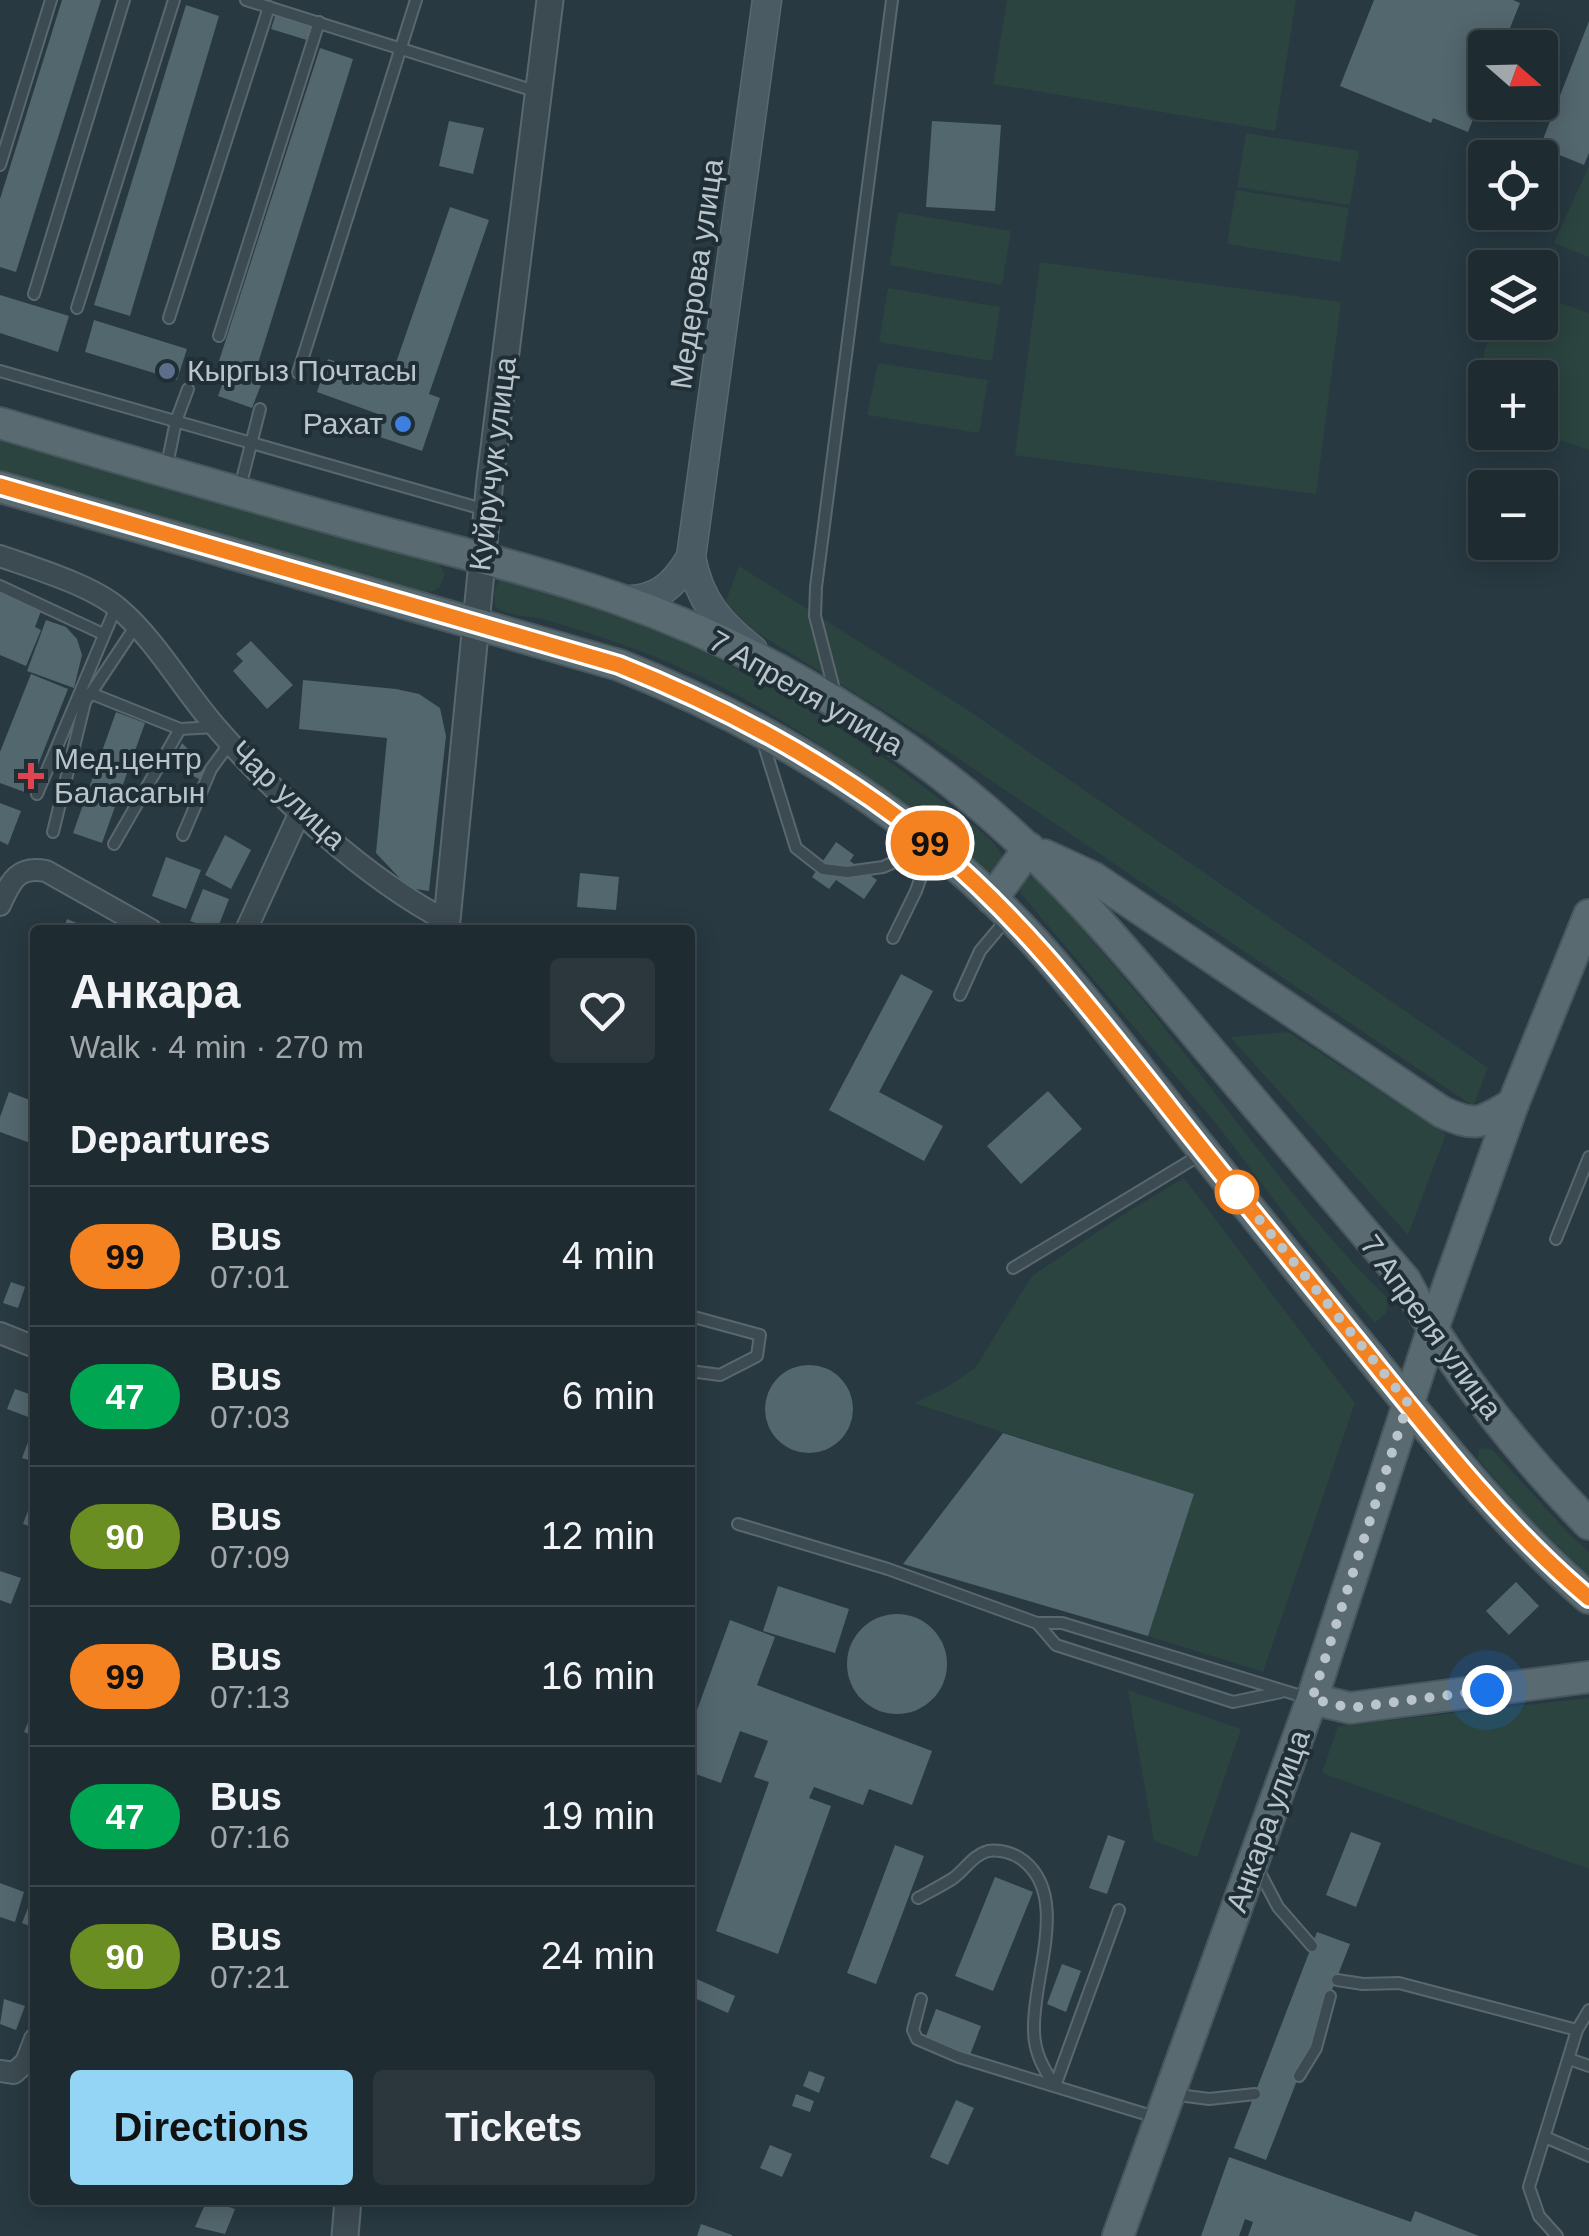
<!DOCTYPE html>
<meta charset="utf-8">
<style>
:root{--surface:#1e2b31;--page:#2b373d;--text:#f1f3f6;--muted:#a1a7ab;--line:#3c474d;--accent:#94d4f4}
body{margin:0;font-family:Helvetica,sans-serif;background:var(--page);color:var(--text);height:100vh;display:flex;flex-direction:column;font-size:38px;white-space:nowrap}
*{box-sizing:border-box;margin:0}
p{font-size:32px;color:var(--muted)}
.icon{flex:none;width:55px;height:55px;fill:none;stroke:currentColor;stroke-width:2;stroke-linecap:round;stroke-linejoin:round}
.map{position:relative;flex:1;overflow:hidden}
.drawer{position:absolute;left:30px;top:925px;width:665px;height:1280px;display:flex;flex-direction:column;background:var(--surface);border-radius:10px;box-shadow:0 5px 25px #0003,0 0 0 2px var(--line)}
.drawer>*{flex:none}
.badge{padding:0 20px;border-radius:32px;font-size:35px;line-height:65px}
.needle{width:65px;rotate:110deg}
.fabs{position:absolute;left:1468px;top:30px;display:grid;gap:20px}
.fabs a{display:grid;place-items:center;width:90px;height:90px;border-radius:10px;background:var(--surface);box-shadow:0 5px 25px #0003,0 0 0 2px var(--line);font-size:50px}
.you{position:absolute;width:50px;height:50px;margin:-25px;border:8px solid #fff;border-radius:50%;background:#1a73e8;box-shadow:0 0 0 15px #1a73e833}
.map>.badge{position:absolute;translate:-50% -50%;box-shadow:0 0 0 5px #fff}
h2{padding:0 40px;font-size:38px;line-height:90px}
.round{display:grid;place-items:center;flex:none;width:105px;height:105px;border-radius:10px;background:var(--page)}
.headline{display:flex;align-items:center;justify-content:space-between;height:170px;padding:0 40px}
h1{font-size:48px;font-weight:700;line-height:75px}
.button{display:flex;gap:20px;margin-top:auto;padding:20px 40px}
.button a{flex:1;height:115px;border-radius:10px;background:var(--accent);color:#111;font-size:40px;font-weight:700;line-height:115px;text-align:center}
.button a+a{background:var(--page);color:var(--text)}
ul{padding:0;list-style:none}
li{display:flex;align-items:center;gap:30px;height:140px;padding:0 40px;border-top:2px solid var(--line)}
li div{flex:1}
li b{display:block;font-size:38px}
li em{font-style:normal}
li .badge{min-width:110px;font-weight:700;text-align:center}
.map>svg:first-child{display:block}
.green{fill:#2b443f}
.building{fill:#53676e}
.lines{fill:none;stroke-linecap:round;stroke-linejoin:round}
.service-casing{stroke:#5a686e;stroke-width:14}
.minor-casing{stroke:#5a686e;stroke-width:24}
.tertiary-casing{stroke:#5a686e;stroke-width:29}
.secondary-casing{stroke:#5a686e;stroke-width:31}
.primary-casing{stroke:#48565d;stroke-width:34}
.service{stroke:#3c4a51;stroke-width:10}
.minor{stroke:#3c4a51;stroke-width:20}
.tertiary{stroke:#3c4a51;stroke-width:25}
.secondary{stroke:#4a5b64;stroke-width:28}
.primary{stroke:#5a6a71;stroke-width:30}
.line-casing{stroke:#fff;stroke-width:22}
.line{stroke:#f58220;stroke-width:15}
.walk{stroke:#b9c5cb;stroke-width:10;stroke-dasharray:0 18}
.service-dot{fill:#5c6f8a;stroke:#202f36;stroke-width:4}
.shop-dot{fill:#3f7fe0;stroke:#202f36;stroke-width:4}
.health-dot{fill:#e0444e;stroke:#202f36;stroke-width:4}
.stop-dot{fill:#fff;stroke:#f58220;stroke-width:5}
.labels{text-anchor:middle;stroke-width:8;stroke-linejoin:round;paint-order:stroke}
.street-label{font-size:30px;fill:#b9c5cb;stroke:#202f36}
.poi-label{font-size:30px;fill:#b9c5cb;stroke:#202f36;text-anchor:start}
</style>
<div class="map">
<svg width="1589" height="2236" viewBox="0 0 1589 2236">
<rect width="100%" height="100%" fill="#283941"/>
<!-- green -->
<g class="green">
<polygon points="1007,0 1296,0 1275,131 993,84"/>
<polygon points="1246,133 1359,151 1350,205 1237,187"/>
<polygon points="1589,166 1589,257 1554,243"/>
<polygon points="1236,190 1349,208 1340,262 1227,244"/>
<polygon points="898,212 1011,231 1002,285 890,265"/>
<polygon points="1040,262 1341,302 1316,494 1015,455"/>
<polygon points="888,288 1000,307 992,361 879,342"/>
<path d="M1540 296 1589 313V450L1537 433 1540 432V378H1485L1484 414C1478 379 1479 354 1496 323L1540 322Z"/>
<polygon points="878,363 988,380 979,433 867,415"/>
<polygon points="0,435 428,558 439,564 445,574 440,587 431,592 418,591 0,472"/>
<polygon points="739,566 968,710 1488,1068 1473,1106 928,738 722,611"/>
<path d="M507 578C667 621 815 702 946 804 963 818 1000 840 1004 862L996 872 988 871C897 799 803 724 697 675 649 653 596 634 546 620 529 615 510 617 495 607L494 591 500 579Z"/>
<path d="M1034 873C1072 918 1112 962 1149 1008 1227 1106 1299 1211 1388 1299L1386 1313 1375 1323 1299 1233 1218 1126 1016 888Z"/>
<polygon points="1288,1032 1446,1134 1408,1235 1230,1037"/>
<polygon points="1184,1178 1355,1403 1263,1672 1148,1636 1193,1494 914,1403 947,1387 975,1368 1032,1276 1124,1214"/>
<polygon points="1483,1448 1491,1449 1500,1458 1568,1533 1589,1552 1589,1576 1526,1515 1478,1459 1479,1450"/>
<polygon points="1128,1690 1241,1729 1197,1857 1154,1841"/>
<polygon points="1589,1698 1589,1869 1322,1773 1338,1726"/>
</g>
<!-- building -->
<g class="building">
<polygon points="62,0 101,0 16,272 0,267 0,199"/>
<polygon points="1374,0 1513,0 1520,3 1502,48 1485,48 1485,89 1468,132 1433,118 1431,123 1340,86"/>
<polygon points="186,5 219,16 130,316 94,305"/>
<polygon points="276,13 315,25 310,41 271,29"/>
<polygon points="1589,21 1589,153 1584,165 1540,147"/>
<polygon points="320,48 353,59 255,373 264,377 252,408 218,396 229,365 219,361"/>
<polygon points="449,121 484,128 473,174 439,166"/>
<polygon points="932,121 1001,125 995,211 926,207"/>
<polygon points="450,207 489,220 429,394 440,398 422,451 371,434 378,414 317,392 328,359 390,380"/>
<polygon points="0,295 69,316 58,352 0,333"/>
<polygon points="94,320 187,349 177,380 85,352"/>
<polygon points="0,593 41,611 35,627 41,630 26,666 0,655"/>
<polygon points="46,620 66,627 77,639 82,655 74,688 27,671"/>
<polygon points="251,641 293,685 267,709 233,671 243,661 236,654"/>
<polygon points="31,674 68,689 27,793 0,783 0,752"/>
<polygon points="303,680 396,689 419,694 440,708 446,736 429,891 409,888 376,853 387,738 299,729"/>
<polygon points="116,712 145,723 102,843 73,833"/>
<polygon points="182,743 209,771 201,780 171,765"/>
<polygon points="0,803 21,811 8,845 0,841"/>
<polygon points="225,835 251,850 231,889 205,875"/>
<polygon points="836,842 854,855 850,861 877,880 864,899 836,880 829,889 812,877"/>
<polygon points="166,857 201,870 186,909 152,896"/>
<polygon points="580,873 619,877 616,910 577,907"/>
<polygon points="203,889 229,899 217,930 190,921"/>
<polygon points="67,919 94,930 63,930"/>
<polygon points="901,974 933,991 879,1092 943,1126 924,1161 829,1110"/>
<polygon points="1048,1091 1082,1129 1021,1184 987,1146"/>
<polygon points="9,1092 35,1102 33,1144 0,1132 0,1117"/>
<polygon points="11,1282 25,1287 18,1308 3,1303"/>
<circle cx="809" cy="1409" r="44"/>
<polygon points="15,1389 35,1396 31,1418 7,1409"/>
<polygon points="1003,1433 1194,1494 1148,1636 903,1564"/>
<polygon points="31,1434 35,1436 35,1462 22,1458"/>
<polygon points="30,1505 35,1507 35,1528 23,1524"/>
<polygon points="0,1571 21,1578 11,1604 0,1600"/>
<polygon points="1516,1582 1539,1606 1509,1635 1486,1611"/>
<polygon points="778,1586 849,1609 835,1653 763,1631"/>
<circle cx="897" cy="1664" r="50"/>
<polygon points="730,1620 775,1637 757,1685 932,1751 912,1805 869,1789 863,1805 814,1787 809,1798 831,1806 778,1954 716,1931 769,1782 754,1777 768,1741 740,1731 721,1783 690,1772 690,1729"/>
<polygon points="35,1706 35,1736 24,1732"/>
<polygon points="1351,1832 1381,1843 1356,1907 1326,1895"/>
<polygon points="1108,1835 1125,1841 1107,1894 1089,1888"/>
<polygon points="895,1845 924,1856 876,1984 847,1973"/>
<polygon points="995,1877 1033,1892 993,1991 955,1976"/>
<polygon points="0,1883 24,1892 15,1922 0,1917"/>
<polygon points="35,1890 35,1928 22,1923"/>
<polygon points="1317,1932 1350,1944 1266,2160 1234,2148"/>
<polygon points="1062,1964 1081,1971 1066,2012 1047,2004"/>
<polygon points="690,1976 735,1996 728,2013 690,1996"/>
<polygon points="4,1999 25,2006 16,2030 0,2024"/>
<polygon points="936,2009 981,2026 970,2055 925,2039"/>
<polygon points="809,2071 825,2077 819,2093 803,2086"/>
<polygon points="796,2094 814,2101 810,2112 792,2106"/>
<polygon points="956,2100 974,2108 948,2165 930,2157"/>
<polygon points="770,2145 792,2154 782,2177 760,2168"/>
<polygon points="1229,2157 1411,2222 1415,2211 1479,2236 1248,2236 1253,2222 1245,2219 1239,2236 1201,2236"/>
<polygon points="207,2200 235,2209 225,2234 195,2227"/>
<polygon points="701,2224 732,2235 732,2236 697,2236"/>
</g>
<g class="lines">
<defs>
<g id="service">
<polyline points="246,0 538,92"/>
<polyline points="0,165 51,0"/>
<polyline points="34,294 124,0"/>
<polyline points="77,308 174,0"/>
<polyline points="169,318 269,7"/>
<polyline points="219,336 319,22"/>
<polyline points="0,371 486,510"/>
<polyline points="298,373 416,0"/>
<polyline points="166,470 176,421 188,389"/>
<polyline points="239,491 260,409"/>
<polyline points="0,586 103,634"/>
<polyline points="90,693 180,729 215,727"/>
<polyline points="835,693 815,616 816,587 892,0"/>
<polyline points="763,742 796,848 823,869 847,872 883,867 926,848"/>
<polyline points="37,794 116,607"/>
<polyline points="53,832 85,702 135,627"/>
<polyline points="183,835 211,769 230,743"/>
<polyline points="114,844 180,729"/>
<polyline points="893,938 916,891 930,851"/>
<polyline points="960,995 980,951 1006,920"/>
<polyline points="1556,1239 1589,1157"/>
<polyline points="1013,1268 1200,1155"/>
<polyline points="690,1371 720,1375 757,1356 760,1335 694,1317"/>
<polyline points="738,1524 888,1569 1037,1623 1062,1623 1311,1699"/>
<polyline points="1037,1623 1056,1645 1233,1702 1281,1692"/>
<polyline points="1259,1871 1278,1907 1312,1946"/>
<path d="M918 1898C929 1892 941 1886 952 1879 964 1871 973 1855 988 1851 1000 1849 1014 1853 1024 1861 1070 1898 1032 1978 1034 2030 1034 2052 1043 2068 1055 2086"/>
<polyline points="1337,1980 1363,1984 1399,1983 1577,2030"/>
<polyline points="921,1999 913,2030 917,2039 959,2057 1155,2117"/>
<polyline points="1569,2059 1589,2066"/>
<polyline points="1299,2076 1316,2048 1330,1996"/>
<polyline points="1055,2086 1119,1910"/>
<polyline points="1171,2094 1209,2099 1255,2094"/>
<polyline points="1545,2137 1589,2156"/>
<polyline points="1557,2236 1539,2216 1529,2187 1577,2030 1589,2010"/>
</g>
<g id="minor">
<path d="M0 556C34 568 91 585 118 608 156 640 182 688 215 726 275 795 366 879 447 921"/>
<path d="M0 905C11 881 17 866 46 871L151 930"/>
<polyline points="246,930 300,812"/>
<polyline points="0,1333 35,1347"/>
<polyline points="0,2071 14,2073 26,2062 35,2039"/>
</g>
<g id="tertiary">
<polyline points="446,930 490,480 550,0"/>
<polyline points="345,2236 348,2200"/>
</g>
<g id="secondary">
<path d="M621 600C656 602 674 586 691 557"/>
<path d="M753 650C719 624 699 600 691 557L767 0"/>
</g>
<g id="primary">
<path d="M0 423C115 457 229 490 345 522 435 547 527 567 616 598 741 642 861 709 965 793 1054 865 1127 952 1200 1039 1268 1119 1336 1200 1405 1280 1452 1370 1518 1451 1589 1524"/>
<path d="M0 487 619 665C759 721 886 796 995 901 1057 961 1108 1030 1161 1097 1231 1187 1303 1275 1375 1363 1442 1445 1508 1529 1589 1598"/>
<path d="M1044 855 1094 878 1442 1112C1477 1128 1481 1123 1513 1104"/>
<polyline points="992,899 1029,848"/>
<polyline points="1312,1699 1350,1708 1589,1677"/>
<polyline points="1118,2236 1312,1699 1432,1331 1513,1104 1589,915"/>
</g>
</defs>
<!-- service casing -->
<use href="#service" class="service-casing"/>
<!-- minor casing -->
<use href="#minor" class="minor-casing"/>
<!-- tertiary casing -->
<use href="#tertiary" class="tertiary-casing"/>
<!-- secondary casing -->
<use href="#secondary" class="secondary-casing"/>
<!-- primary casing -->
<use href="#primary" class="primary-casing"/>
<!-- service -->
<use href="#service" class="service"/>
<!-- minor -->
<use href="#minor" class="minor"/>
<!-- tertiary -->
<use href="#tertiary" class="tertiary"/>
<!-- secondary -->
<use href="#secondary" class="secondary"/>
<!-- primary -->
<use href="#primary" class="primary"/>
</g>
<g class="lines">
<defs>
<path id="line" d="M0 486 619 665C732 710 838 768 933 845 1022 919 1090 1008 1161 1097 1225 1179 1291 1259 1356 1340 1428 1429 1501 1524 1589 1598"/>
</defs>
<!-- line casing -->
<use href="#line" class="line-casing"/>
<!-- line -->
<use href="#line" class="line"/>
<!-- walk -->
<polyline class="walk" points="1237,1192 1408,1403 1312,1699 1350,1708 1487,1690"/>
</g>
<!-- markers -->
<circle class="service-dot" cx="167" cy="371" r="10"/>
<circle class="shop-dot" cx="403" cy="424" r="10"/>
<path class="health-dot" d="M26 761h10v10h10v10h-10v10h-10v-10h-10v-10h10z"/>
<circle class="stop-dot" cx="1237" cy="1192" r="20"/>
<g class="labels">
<!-- street labels -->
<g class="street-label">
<text transform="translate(697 274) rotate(-82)" y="10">Медерова улица</text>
<text transform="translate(493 464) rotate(-83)" y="10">Куйручук улица</text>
<text transform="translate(806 693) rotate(30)" y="10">7 Апреля улица</text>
<text transform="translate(288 795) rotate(43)" y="10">Чар улица</text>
<text transform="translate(1431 1327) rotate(54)" y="10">7 Апреля улица</text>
<text transform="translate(1268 1821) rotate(-70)" y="10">Анкара улица</text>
</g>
<!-- poi labels -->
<g class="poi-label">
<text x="187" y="381">Кыргыз Почтасы</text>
<text x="383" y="434" text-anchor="end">Рахат</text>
<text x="54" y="769">Мед.центр<tspan x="54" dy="34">Баласагын</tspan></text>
</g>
</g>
</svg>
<div class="fabs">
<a><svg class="needle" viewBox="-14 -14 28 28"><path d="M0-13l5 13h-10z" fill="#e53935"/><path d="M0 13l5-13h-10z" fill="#a1a7ab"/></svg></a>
<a><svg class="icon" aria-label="locate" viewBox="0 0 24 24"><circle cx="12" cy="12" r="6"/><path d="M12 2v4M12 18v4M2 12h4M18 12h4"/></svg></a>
<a><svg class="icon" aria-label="layers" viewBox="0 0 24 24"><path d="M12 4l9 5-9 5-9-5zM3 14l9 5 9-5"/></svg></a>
<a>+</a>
<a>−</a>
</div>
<div class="you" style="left:1487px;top:1690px"></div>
<b class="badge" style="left:930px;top:843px;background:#f58220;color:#111">99</b>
<section class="drawer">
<div class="headline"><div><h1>Анкара</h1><p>Walk · 4 min · 270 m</p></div><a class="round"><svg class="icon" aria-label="heart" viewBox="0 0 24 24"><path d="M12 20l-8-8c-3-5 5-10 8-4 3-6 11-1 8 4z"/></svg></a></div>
<h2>Departures</h2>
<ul>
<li><span class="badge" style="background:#f58220;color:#111">99</span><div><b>Bus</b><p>07:01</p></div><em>4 min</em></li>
<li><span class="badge" style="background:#00a651;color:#fff">47</span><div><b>Bus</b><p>07:03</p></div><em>6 min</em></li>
<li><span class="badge" style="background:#6b8e23;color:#fff">90</span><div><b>Bus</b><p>07:09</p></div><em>12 min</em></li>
<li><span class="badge" style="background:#f58220;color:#111">99</span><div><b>Bus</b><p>07:13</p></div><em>16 min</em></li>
<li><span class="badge" style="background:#00a651;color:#fff">47</span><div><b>Bus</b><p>07:16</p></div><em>19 min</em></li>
<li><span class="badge" style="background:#6b8e23;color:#fff">90</span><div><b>Bus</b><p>07:21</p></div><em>24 min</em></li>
</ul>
<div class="button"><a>Directions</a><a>Tickets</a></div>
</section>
</div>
